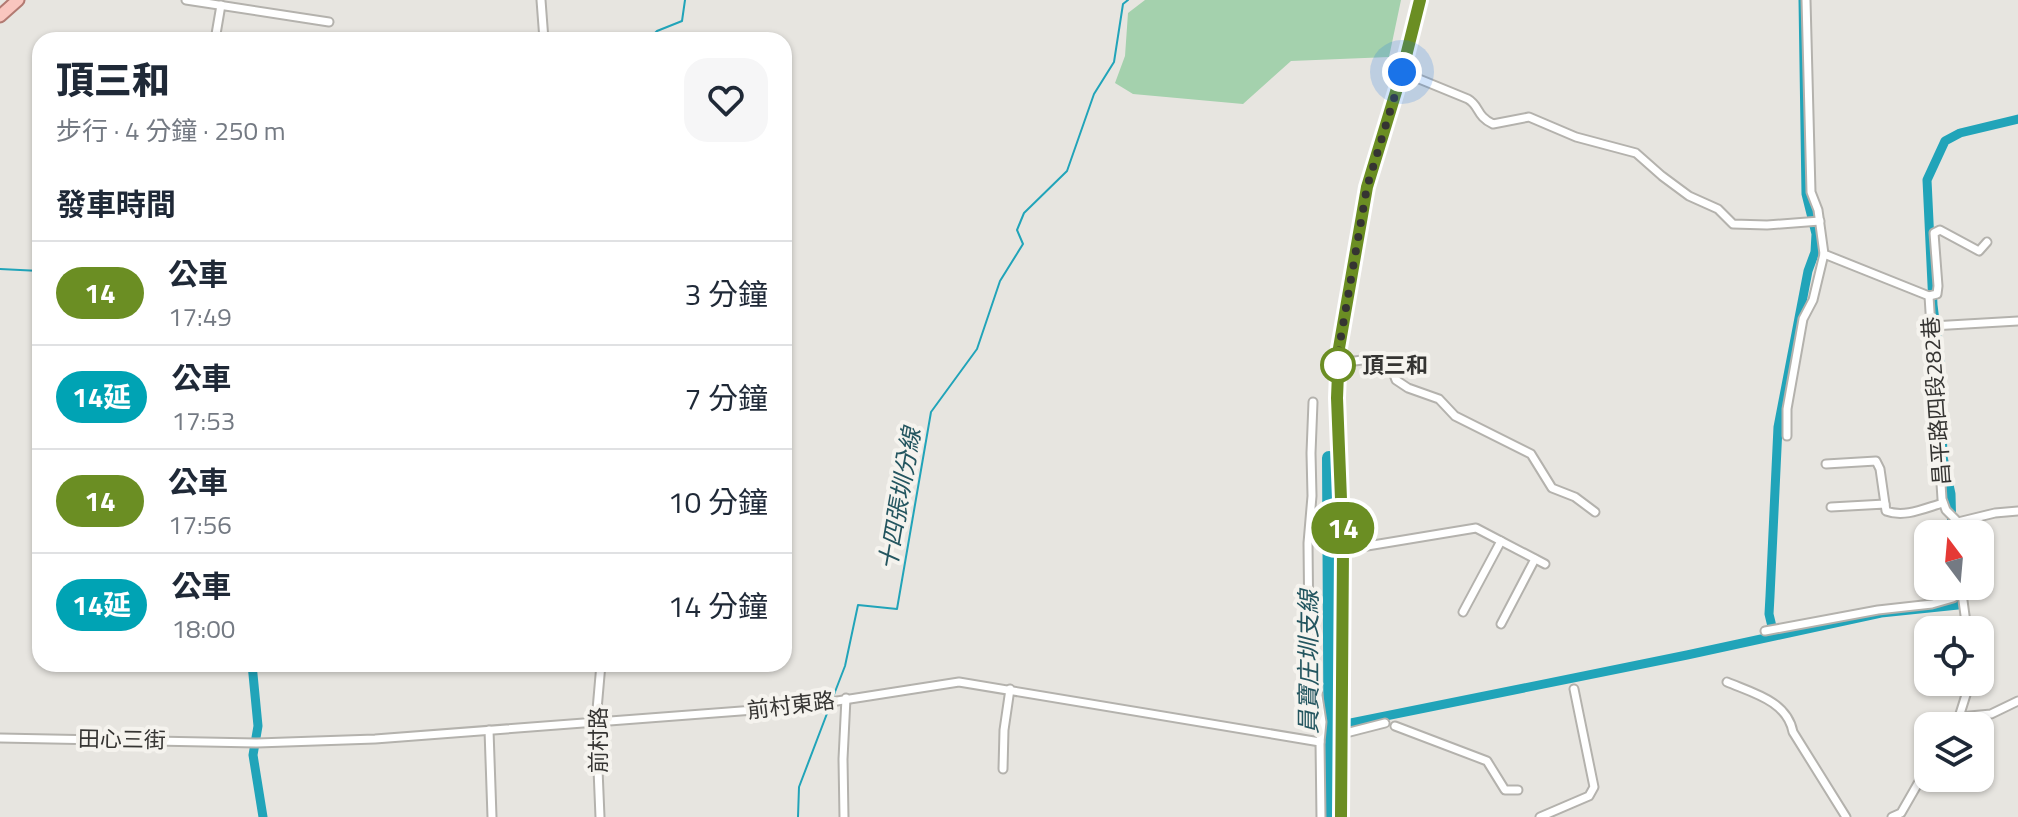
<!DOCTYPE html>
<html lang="zh-TW">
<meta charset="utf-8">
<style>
:root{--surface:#fff;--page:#f6f6f7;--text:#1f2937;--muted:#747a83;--line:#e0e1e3}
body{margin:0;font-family:"Titillium Web","Noto Sans TC",sans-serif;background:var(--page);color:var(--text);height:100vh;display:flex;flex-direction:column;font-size:30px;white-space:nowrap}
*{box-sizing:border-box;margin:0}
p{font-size:26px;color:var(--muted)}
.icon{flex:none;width:44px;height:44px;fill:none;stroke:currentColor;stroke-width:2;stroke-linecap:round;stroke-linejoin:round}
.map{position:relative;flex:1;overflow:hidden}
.drawer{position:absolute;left:32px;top:32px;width:760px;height:640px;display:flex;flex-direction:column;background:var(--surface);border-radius:24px;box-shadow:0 2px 6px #0004}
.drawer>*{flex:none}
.badge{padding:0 16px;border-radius:26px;font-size:28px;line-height:52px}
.needle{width:52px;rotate:344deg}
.buttons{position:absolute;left:1914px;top:520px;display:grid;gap:16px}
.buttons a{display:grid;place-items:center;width:80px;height:80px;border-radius:16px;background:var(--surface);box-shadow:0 2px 6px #0004;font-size:40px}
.you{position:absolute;width:40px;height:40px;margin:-20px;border:6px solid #fff;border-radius:50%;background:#1a73e8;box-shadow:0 0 0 12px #1a73e833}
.map>.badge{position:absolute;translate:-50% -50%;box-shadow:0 0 0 4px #fff}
h2{padding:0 24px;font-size:30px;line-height:72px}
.round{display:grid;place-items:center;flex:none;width:84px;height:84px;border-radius:24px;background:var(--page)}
.overview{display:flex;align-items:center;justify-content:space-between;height:136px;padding:0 24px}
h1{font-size:38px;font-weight:800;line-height:60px}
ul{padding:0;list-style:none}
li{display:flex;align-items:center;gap:24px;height:104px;padding:0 24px;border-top:2px solid var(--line)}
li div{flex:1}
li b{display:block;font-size:30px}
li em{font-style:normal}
li .badge{min-width:88px;font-weight:700;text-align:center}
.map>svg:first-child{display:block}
.green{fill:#a4d1ad}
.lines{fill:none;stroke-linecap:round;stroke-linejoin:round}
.stream{stroke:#21a4b9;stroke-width:2}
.canal{stroke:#21a4b9;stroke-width:9}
.river{stroke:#21a4b9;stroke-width:14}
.minor-casing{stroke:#b4b2ad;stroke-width:11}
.tertiary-casing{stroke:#b4b2ad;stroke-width:12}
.primary-casing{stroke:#b27a72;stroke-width:15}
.minor{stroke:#fff;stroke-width:7}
.tertiary{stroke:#fff;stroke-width:8}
.primary{stroke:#f9c6bf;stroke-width:11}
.line-casing{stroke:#fff;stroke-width:18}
.line{stroke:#6b8e23;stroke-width:12}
.walk{stroke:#353432;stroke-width:8;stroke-dasharray:0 14.4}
.stop-dot{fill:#fff;stroke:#6b8e23;stroke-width:4}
.labels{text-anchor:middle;stroke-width:8;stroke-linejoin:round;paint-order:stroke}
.stop-label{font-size:22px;font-weight:bold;fill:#353432;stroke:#f5f3ee;text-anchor:start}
.street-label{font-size:22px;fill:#353432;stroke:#f5f3ee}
.water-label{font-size:24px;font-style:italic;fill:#23555f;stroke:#f5f3ee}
</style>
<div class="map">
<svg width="2018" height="817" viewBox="0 0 2018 817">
<rect width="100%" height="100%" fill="#e7e5e0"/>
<!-- green -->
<polygon class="green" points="1145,0 1401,0 1389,57 1291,61 1243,104 1133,94 1115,83 1125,56 1128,13"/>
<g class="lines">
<!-- stream -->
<g class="stream">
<polyline points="648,40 657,31 682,21 685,0"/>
<polyline points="0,269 40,271"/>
<polyline points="833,697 845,666 858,605 897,609 931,412 977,349 1000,281 1023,244 1017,230 1024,213 1067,171 1094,94 1114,62 1123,4 1128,0"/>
<polyline points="798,817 799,787 831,703"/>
</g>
<!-- canal -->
<g class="canal">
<polyline points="1952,534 1951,494 1943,457 1940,361 1933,305 1927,180 1945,141 1960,133 2018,119"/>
<polyline points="1774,635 1769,614 1770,596 1778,427 1808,271 1815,252 1816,234 1806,194 1803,0"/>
<polyline points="252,664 258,726 253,755 263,817"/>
<polyline points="1331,727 1687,655 1881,613 1958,605 1956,586"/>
</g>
<!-- river -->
<polyline class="river" points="1329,458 1331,817"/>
<defs>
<g id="minor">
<polyline points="186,0 329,22"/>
<polyline points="541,0 544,40"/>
<polyline points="1806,0 1811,192 1818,210 1824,254 1929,296 1942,499 1946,510 1958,522 1958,534"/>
<polyline points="215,40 221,5"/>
<path d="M1402 72 1468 99C1480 106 1476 116 1493 124L1529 117 1576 137 1636 153 1662 176 1689 196 1718 209 1733 224 1767 225 1820 221"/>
<polyline points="1929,296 1937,294 1938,286 1934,233 1940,230 1979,251 1987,242"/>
<polyline points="1932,326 2018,321"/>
<polyline points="1339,363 1378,358 1389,362 1396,380 1408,388 1439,399 1455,416 1531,454 1552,488 1575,497 1595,512"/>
<polyline points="1313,402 1311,453 1312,496 1308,543 1309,637 1322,722 1320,742 1321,817"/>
<polyline points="1787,436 1787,409 1803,319 1813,300 1824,254"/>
<polyline points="1826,464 1876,461 1880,469 1885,504"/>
<path d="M1831 507 1885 504 1886 511C1905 518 1925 508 1943 503"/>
<polyline points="1958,522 1995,513 2018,511"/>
<polyline points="1343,550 1476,528 1545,564"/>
<polyline points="1961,586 1967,630"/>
<polyline points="1463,612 1501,541"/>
<polyline points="1501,624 1535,559"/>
<polyline points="1765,631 1878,610 1932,604 1953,598"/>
<path d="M1727 682C1753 693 1787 701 1793 732L1846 817"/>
<polyline points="1959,717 1991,714 2018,701"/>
<polyline points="1395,726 1487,761 1505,790 1518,790"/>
<polyline points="1952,726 1959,717 1970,682"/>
<polyline points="489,730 492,817"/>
<polyline points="1342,734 1385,723"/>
<polyline points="0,738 257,743 375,739 805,706 959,682 1320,742"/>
<polyline points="1003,769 1004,730 1010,689"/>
<polyline points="600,817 596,721 601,664"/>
<polyline points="844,817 843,759 846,698"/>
<polyline points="1540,817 1589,796 1594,787 1574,689"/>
<polyline points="1892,817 1901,813 1928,766"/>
</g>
<polyline id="tertiary" points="1341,817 1343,550 1337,398 1339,348 1367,187 1402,72 1420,0"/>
<polyline id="primary" points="0,16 18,0"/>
</defs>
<!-- minor casing -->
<use href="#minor" class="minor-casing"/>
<!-- tertiary casing -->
<use href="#tertiary" class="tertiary-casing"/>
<!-- primary casing -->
<use href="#primary" class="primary-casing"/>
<!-- minor -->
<use href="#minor" class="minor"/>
<!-- tertiary -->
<use href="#tertiary" class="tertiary"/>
<!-- primary -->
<use href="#primary" class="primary"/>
</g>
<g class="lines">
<defs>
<polyline id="line" points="1341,817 1343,550 1337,398 1339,348 1367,187 1402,72 1420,0"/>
</defs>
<!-- line casing -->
<use href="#line" class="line-casing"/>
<!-- line -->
<use href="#line" class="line"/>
<!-- walk -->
<polyline class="walk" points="1338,365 1339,348 1367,187 1402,72"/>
</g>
<!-- markers -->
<circle class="stop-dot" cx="1338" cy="365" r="16"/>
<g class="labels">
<!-- stop labels -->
<g class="stop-label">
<text x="1362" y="373">頂三和</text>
</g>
<!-- street labels -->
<g class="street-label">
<text transform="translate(1936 401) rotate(-94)" y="8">昌平路四段282巷</text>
<text transform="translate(791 705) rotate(-7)" y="8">前村東路</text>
<text transform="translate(122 739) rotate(1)" y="8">田心三街</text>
<text transform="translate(598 740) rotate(-90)" y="8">前村路</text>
</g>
<!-- water labels -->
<g class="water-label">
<text transform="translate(900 499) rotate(-80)" y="8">十四張圳分線</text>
<text transform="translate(1309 662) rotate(-90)" y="8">員寶庄圳支線</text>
</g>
</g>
</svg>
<div class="buttons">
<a><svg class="needle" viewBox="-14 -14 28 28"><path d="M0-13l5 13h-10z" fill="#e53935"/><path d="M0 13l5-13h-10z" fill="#747a83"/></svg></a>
<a><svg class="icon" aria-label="locate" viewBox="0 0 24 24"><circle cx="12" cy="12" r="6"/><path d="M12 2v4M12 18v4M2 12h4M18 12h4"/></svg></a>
<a><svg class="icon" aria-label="layers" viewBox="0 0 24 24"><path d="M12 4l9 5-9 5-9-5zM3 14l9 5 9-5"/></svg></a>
</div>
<div class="you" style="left:1402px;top:72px"></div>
<b class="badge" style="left:1343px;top:528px;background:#6b8e23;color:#fff">14</b>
<section class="drawer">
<div class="overview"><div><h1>頂三和</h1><p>步行 · 4 分鐘 · 250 m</p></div><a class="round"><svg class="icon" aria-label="heart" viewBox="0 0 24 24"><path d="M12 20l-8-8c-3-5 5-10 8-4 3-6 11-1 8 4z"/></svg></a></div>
<h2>發車時間</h2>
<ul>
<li><span class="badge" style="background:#6b8e23;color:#fff">14</span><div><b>公車</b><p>17:49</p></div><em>3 分鐘</em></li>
<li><span class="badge" style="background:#00a3b4;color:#fff">14延</span><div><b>公車</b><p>17:53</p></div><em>7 分鐘</em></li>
<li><span class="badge" style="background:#6b8e23;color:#fff">14</span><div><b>公車</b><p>17:56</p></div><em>10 分鐘</em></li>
<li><span class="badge" style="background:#00a3b4;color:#fff">14延</span><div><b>公車</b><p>18:00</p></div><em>14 分鐘</em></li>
</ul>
</section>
</div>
